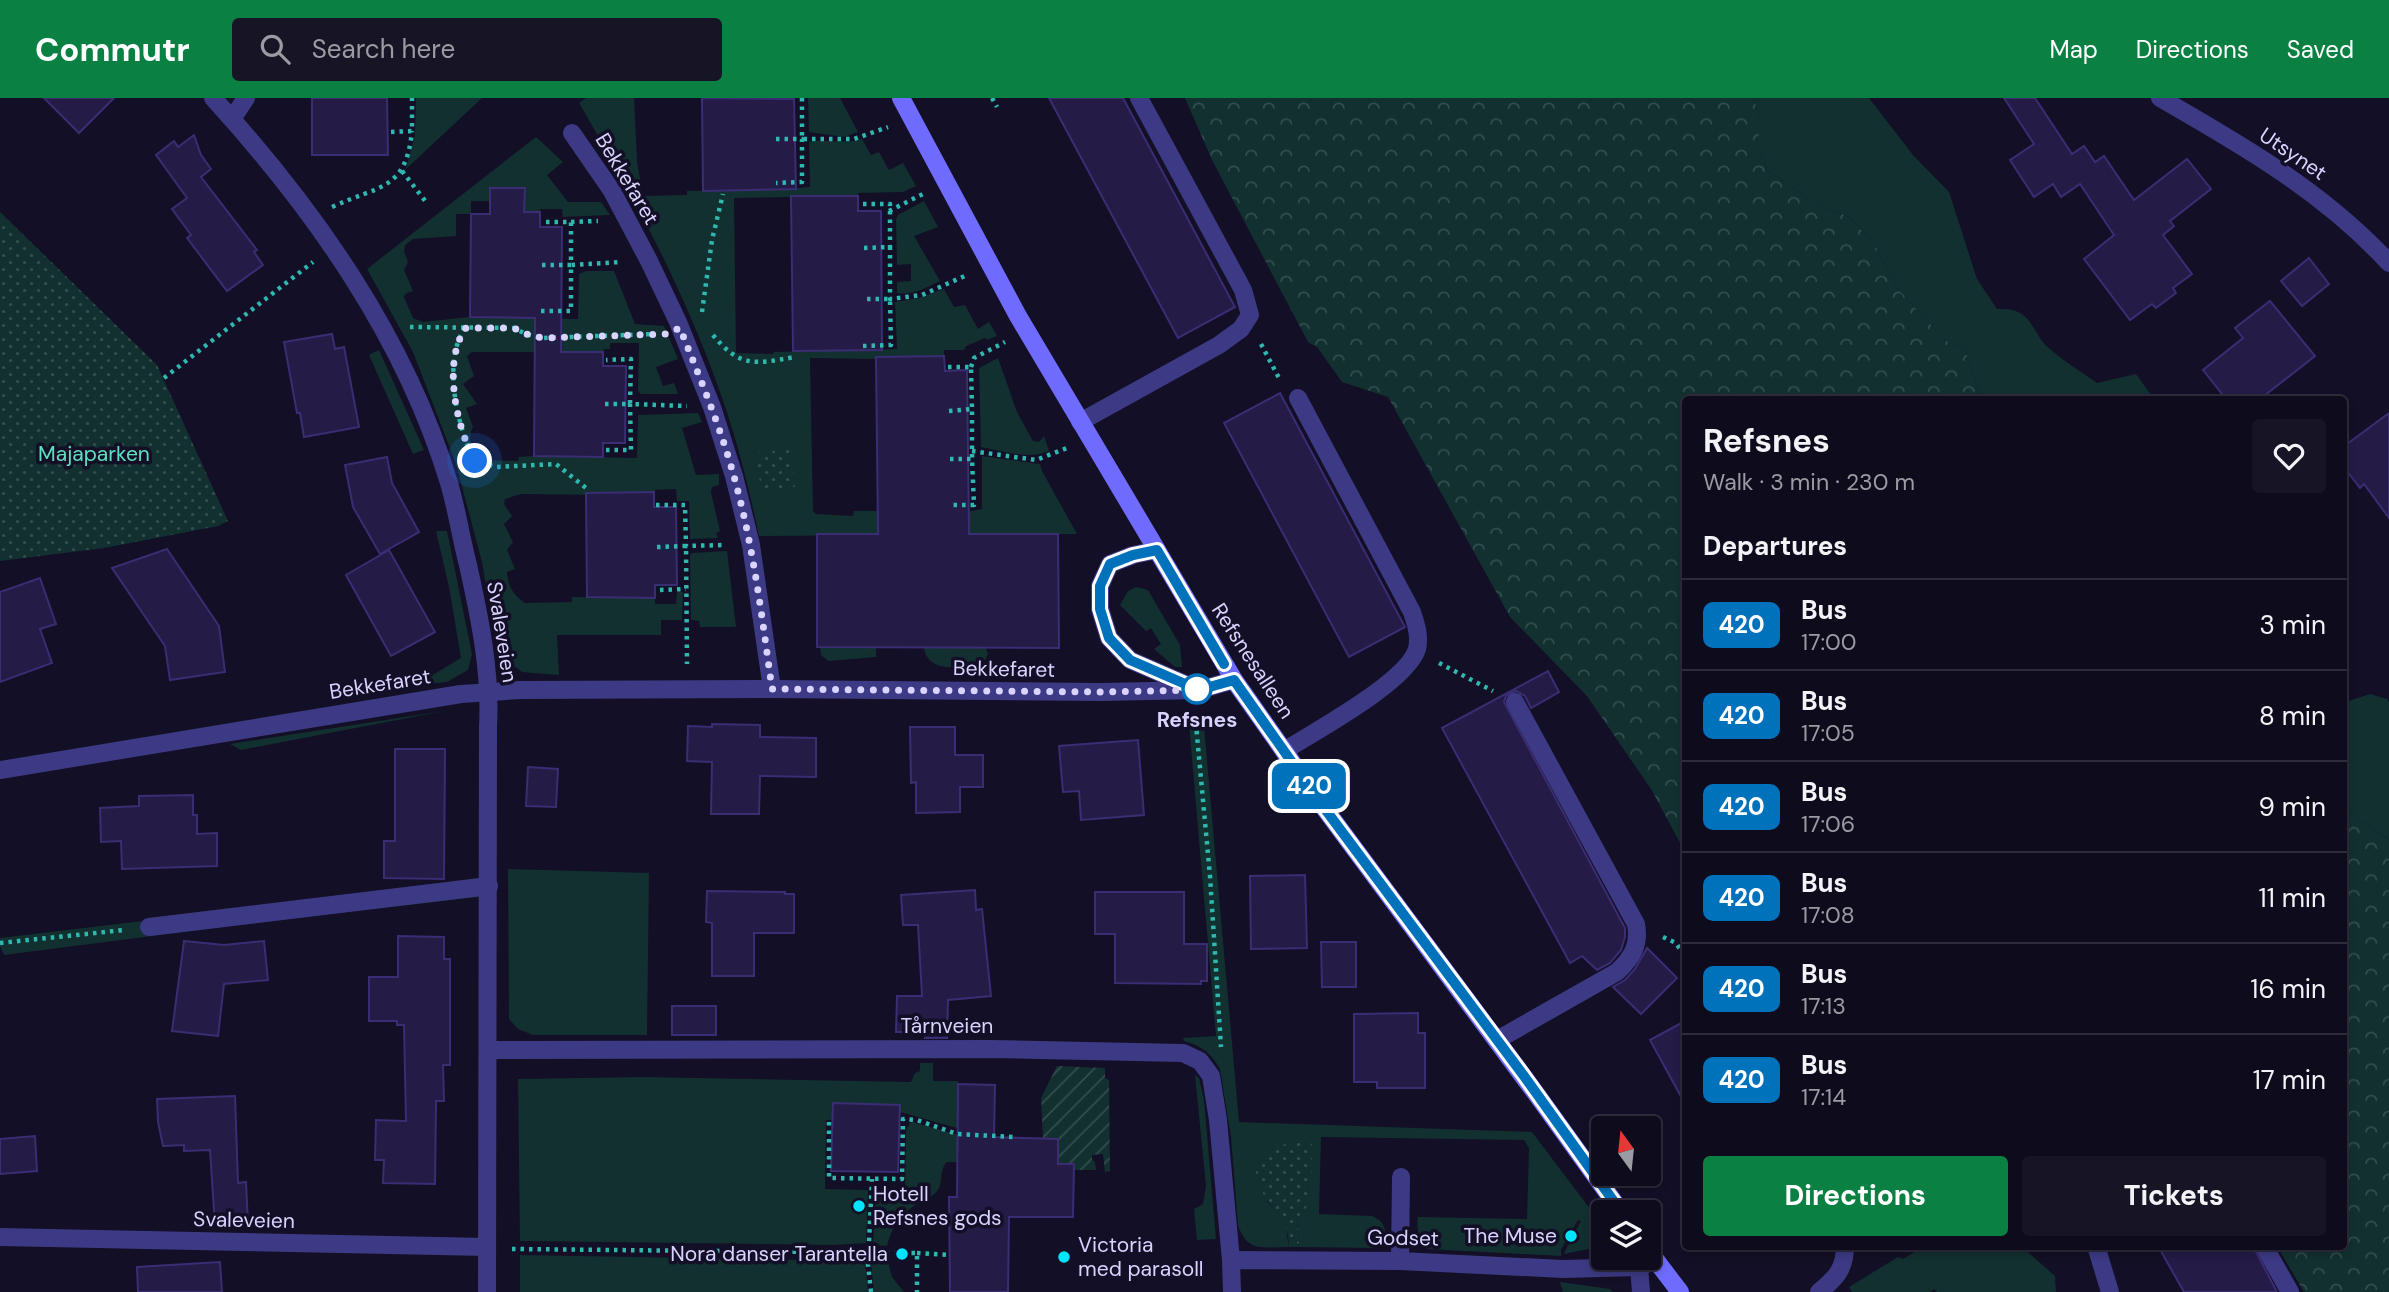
<!DOCTYPE html>
<meta charset="utf-8">
<style>
:root{--surface:#0e0b1c;--page:#171425;--text:#f1f3f6;--muted:#9b9ba3;--line:#2e2b3b;--accent:#0b8043}
body{margin:0;font-family:"DM Sans",sans-serif;background:var(--page);color:var(--text);height:100vh;display:flex;flex-direction:column;font-size:26px;white-space:nowrap}
*{box-sizing:border-box;margin:0}
p{font-size:23px;color:var(--muted)}
.icon{flex:none;width:38px;height:38px;fill:none;stroke:currentColor;stroke-width:2;stroke-linecap:round;stroke-linejoin:round}
.map{position:relative;flex:1;overflow:hidden}
.drawer{position:absolute;left:1682px;top:298px;width:665px;height:854px;display:flex;flex-direction:column;background:var(--surface);border-radius:7px;box-shadow:0 4px 10px #0003,0 0 0 2px var(--line)}
.drawer>*{flex:none}
.badge{padding:0 14px;border-radius:10px;font-size:24px;line-height:46px}
.needle{width:46px;rotate:345deg}
.tools{position:absolute;left:1591px;top:1018px;display:grid;gap:14px}
.tools a{display:grid;place-items:center;width:70px;height:70px;border-radius:7px;background:var(--surface);box-shadow:0 4px 10px #0003,0 0 0 2px var(--line);font-size:35px}
.you{position:absolute;width:35px;height:35px;margin:-18px;border:5px solid #fff;border-radius:50%;background:#1a73e8;box-shadow:0 0 0 10px #1a73e833}
.map>.badge{position:absolute;translate:-50% -50%;box-shadow:0 0 0 4px #fff}
h2{padding:0 21px;font-size:26px;line-height:63px}
.round{display:grid;place-items:center;flex:none;width:74px;height:74px;border-radius:7px;background:var(--page)}
.headline{display:flex;align-items:center;justify-content:space-between;height:119px;padding:0 21px}
h1{font-size:33px;font-weight:700;line-height:52px}
.button{display:flex;gap:14px;margin-top:auto;padding:14px 21px}
.button a{flex:1;height:80px;border-radius:7px;background:var(--accent);color:#fff;font-size:28px;font-weight:700;line-height:80px;text-align:center}
.button a+a{background:var(--page);color:var(--text)}
ul{padding:0;list-style:none}
li{display:flex;align-items:center;gap:21px;height:91px;padding:0 21px;border-top:2px solid var(--line)}
li div{flex:1}
li b{display:block;font-size:26px}
li em{font-style:normal}
li .badge{min-width:77px;font-weight:700;text-align:center}
header{display:flex;align-items:center;gap:42px;box-sizing:border-box;height:98px;padding:0 35px;background:var(--accent);color:#fff}
header strong{font-size:33px}
nav{display:flex;gap:38px;margin-inline-start:auto;font-size:24px}
.search{width:490px;height:63px;background:var(--page);display:flex;align-items:center;gap:18px;box-sizing:border-box;padding:0 24px;border-radius:7px;color:var(--muted);font-size:26px}
.map>svg:first-child{display:block}
.grass{fill:#12302f}
.forest{fill:url(#forest-crowns)}
.park{fill:url(#park-dots)}
.garden{fill:url(#garden-furrows)}
.building{fill:#241b47;stroke:#3b2d73;stroke-width:2}
.lines{fill:none;stroke-linecap:round;stroke-linejoin:round}
.path{stroke:#2fb8b0;stroke-width:4.5;stroke-dasharray:3.5 5;stroke-linecap:butt}
.lane{stroke:#3d3a85;stroke-width:18}
.street{stroke:#3d3a85;stroke-width:18}
.secondary{stroke:#6f6bff;stroke-width:18}
.line-casing{stroke:#fff;stroke-width:16}
.line{stroke:#0072bc;stroke-width:10}
.walk{stroke:#d9d4ff;stroke-width:7;stroke-dasharray:0 12.6}
.stop-dot{fill:#fff;stroke:#0072bc;stroke-width:3.5}
.poi-dot{fill:#00e5ff;stroke:#130f26;stroke-width:2.5}
.labels{text-anchor:middle;stroke-width:7;stroke-linejoin:round;paint-order:stroke}
.street-label{font-size:21px;fill:#d9d4ff;stroke:#130f26}
.park-label{font-size:21px;fill:#5fe0c0;stroke:#130f26}
.stop-label{font-size:21px;font-weight:bold;fill:#d9d4ff;stroke:#130f26}
.poi-label{font-size:21px;fill:#d9d4ff;stroke:#130f26;text-anchor:start}
</style>
<header>
<strong>Commutr</strong>
<div class="search"><svg class="icon" aria-label="search" viewBox="0 0 24 24"><circle cx="10" cy="10" r="6"/><path d="M15 15l6 6"/></svg>Search here</div>
<nav><a>Map</a><a>Directions</a><a>Saved</a></nav>
</header>
<div class="map">
<svg width="2389" height="1194" viewBox="0 0 2389 1194">
<defs>
<pattern id="forest-crowns" width="20" height="18" patternUnits="userSpaceOnUse" patternTransform="scale(1.75)"><rect width="20" height="18" fill="#12302f"/><path d="M2 6a3 3 0 1 1 6 0M12 15a3 3 0 1 1 6 0" fill="none" stroke="#344d4e"/></pattern>
<pattern id="park-dots" width="8" height="8" patternUnits="userSpaceOnUse" patternTransform="scale(1.75)"><rect width="8" height="8" fill="#12302f"/><path d="M2 2h.1M6 6h.1" fill="none" stroke="#344d4e" stroke-width="1.8" stroke-linecap="round"/></pattern>
<pattern id="garden-furrows" width="10" height="10" patternUnits="userSpaceOnUse" patternTransform="scale(1.75)"><rect width="10" height="10" fill="#12302f"/><path d="M-1 1l2-2M0 10L10 0M9 11l2-2" fill="none" stroke="#344d4e"/></pattern>
</defs>
<rect width="100%" height="100%" fill="#130f26"/>
<!-- grass -->
<g class="grass">
<polygon points="416,0 482,0 406,71 415,37"/>
<path d="M586 0H634L637 63 643 98 687 97V93L778 92 810 89 809 44C827 40 844 47 862 41L871 57 879 54 889 72 903 65 916 88 903 94 858 95V98L734 100 736 255 773 256 774 254 897 251 895 204 918 200 944 191 954 209 965 207 978 231 989 224 997 238 987 242 985 240 966 248 964 252H944V258L876 261 810 260 813 413 816 416 853 418 854 413H972L982 411V358L1040 366 1042 373 1077 436 759 438C748 385 735 334 716 283 681 186 631 94 579 5Z"/>
<polygon points="808,0 840,0 858,34 844,39 809,34"/>
<path d="M1754 0H1869L1913 57 1949 94 1977 181 1997 211C2035 209 2029 234 2051 252 2065 264 2082 274 2097 285L2136 276 2154 301H1986L1981 297 1965 252 1945 242 1897 190 1874 145 1849 119 1815 105 1767 72 1759 47V20Z"/>
<path d="M536 39 563 64 547 77 568 104H601L610 117 563 119 562 111H540V114H524V90H490V103H471V116H456V138L413 141 405 147 404 153 408 164 404 172 413 193 405 196 404 199 413 220 423 224 470 219 578 221 579 176 586 173H614L635 226 664 228 678 261 656 269 663 288 674 285 678 296H641L638 293 639 245H610V251H604L603 254H472L467 258 474 278 463 286 477 306 466 310 473 329C467 340 471 354 480 362L518 363 519 359 534 358 637 360 638 317 698 315 702 324 682 330 696 377 719 376V387L712 389 711 395 720 433 716 435 718 440 690 441 689 403H677L676 391 655 392 654 394 604 395 603 397 521 396 505 401 504 406 512 418 504 426 513 444 507 452 515 471 507 474C508 488 513 497 525 505L572 504V499L655 500V506H676L677 494H683L682 522H661V537H557L559 577 522 574 514 568 494 535 482 464 456 366 413 254 367 171Z"/>
<path d="M924 103 938 129 914 138 940 183C926 190 911 198 897 195V184L911 183V166L897 167 896 122 898 117Z"/>
<polygon points="379,252 424,352 413,356 369,257"/>
<path d="M998 260 1017 314 1033 343 1039 344 1044 338 1049 353C1029 362 1002 353 981 349L979 270Z"/>
<polygon points="436,433 447,433 472,556 468,572 447,584 416,587 461,560 449,489"/>
<polygon points="727,453 736,529 700,529 699,523 691,522 690,457 692,455"/>
<polygon points="1136,489 1148,492 1180,547 1182,569 1175,569 1154,551 1161,546 1151,530 1146,533 1120,507 1128,493"/>
<polygon points="820,549 876,550 876,559 828,563 821,557"/>
<path d="M924 550H986L988 556 985 562C966 570 928 577 924 550Z"/>
<polygon points="2370,596 2387,601 2389,604 2389,742 2355,719 2343,706 2343,605"/>
<polygon points="444,613 241,652 230,646"/>
<path d="M1188 614 1203 617 1239 1024 1532 1034 1603 1128V1148L1564 1156 1568 1147 1577 1144 1580 1140 1576 1132 1581 1123 1578 1122 1573 1131 1566 1132 1564 1139 1566 1143 1561 1151V1158L1427 1151C1419 1141 1416 1131 1418 1119L1527 1121 1529 1050 1524 1042 1321 1039 1319 1116 1372 1118C1385 1123 1386 1131 1385 1144L1375 1150 1299 1149 1297 1120 1266 1102 1285 1125 1289 1149C1263 1149 1247 1155 1238 1127L1231 1039 1220 971C1212 956 1201 947 1184 943L1183 940 1216 938Z"/>
<polygon points="508,771 649,775 647,937 533,937 518,931 509,921"/>
<polygon points="476,780 478,799 285,821 4,857 0,848 0,840 446,787"/>
<polygon points="920,965 933,965 933,983 958,983 957,1030 900,1014 833,1006 832,1022 826,1022 825,1091 868,1092 866,1145 834,1147 520,1143 518,981 644,979 911,984 915,975 920,973"/>
<polygon points="1195,977 1199,980 1204,1002 1216,1141 1197,1142 1194,1111 1203,1106 1206,1088"/>
<path d="M913 1024 962 1038 970 1064H947C939 1072 943 1081 939 1090 934 1100 919 1104 911 1110 897 1119 891 1133 887 1148L873 1147 876 1093H905L906 1032 910 1025Z"/>
<polygon points="1925,1148 2021,1148 2055,1178 2056,1194 1937,1194 1934,1191 1930,1194 1852,1194 1849,1189 1898,1159 1903,1161"/>
<polygon points="520,1157 865,1163 868,1194 520,1194"/>
<polygon points="878,1160 887,1160 892,1179 904,1194 874,1194 871,1165"/>
<polygon points="1560,1184 1610,1191 1613,1194 1563,1194"/>
</g>
<!-- forest -->
<g class="forest">
<polygon points="1185,0 1754,0 1759,20 1759,47 1767,72 1815,105 1849,119 1874,145 1897,190 1945,242 1965,252 1981,297 1986,301 1685,301 1685,754 1651,691 1587,598 1510,519 1388,299 1342,284 1317,249 1308,244 1212,62"/>
<polygon points="2343,706 2355,719 2389,742 2389,1194 2304,1194 2277,1148 2343,1148"/>
</g>
<!-- park -->
<g class="park">
<polygon points="0,114 157,267 228,423 218,428 104,450 0,463"/>
<polygon points="791,351 795,389 761,393 756,355"/>
<path d="M1312 1040 1311 1104 1297 1120 1299 1149H1289C1289 1126 1277 1118 1266 1100 1237 1057 1278 1046 1312 1040Z"/>
</g>
<!-- garden -->
<polygon class="garden" points="1057,968 1105,970 1105,980 1109,982 1110,1073 1105,1074 1103,1056 1092,1057 1092,1062 1095,1064 1096,1072 1074,1072 1074,1066 1058,1066 1058,1041 1043,1041 1041,1000"/>
<!-- building -->
<g class="building">
<polygon points="44,0 114,0 79,35"/>
<polygon points="312,0 387,0 388,57 312,57"/>
<polygon points="702,0 794,1 796,91 703,93"/>
<polygon points="1049,0 1123,0 1235,209 1178,240"/>
<polygon points="2004,0 2035,0 2072,56 2084,48 2095,64 2104,58 2134,102 2187,61 2211,91 2170,123 2174,128 2163,137 2192,176 2173,190 2176,195 2156,210 2152,206 2130,222 2084,161 2114,137 2080,86 2061,99 2053,86 2034,99 2010,62 2034,46"/>
<polygon points="194,37 201,57 211,71 201,79 257,152 254,154 263,167 227,193 187,140 191,137 172,111 187,100 156,57 174,43 178,49"/>
<polygon points="490,90 525,90 524,114 540,114 540,129 562,129 561,254 603,254 603,268 626,268 625,345 603,345 603,359 534,358 535,220 470,219 471,116 490,116"/>
<polygon points="791,98 858,98 858,113 881,113 882,252 793,253"/>
<polygon points="2309,160 2329,186 2302,208 2281,183"/>
<polygon points="2270,203 2315,258 2260,301 2226,301 2203,272 2243,240 2235,230"/>
<polygon points="332,236 335,251 344,249 359,329 304,339 300,315 297,315 284,244"/>
<polygon points="944,258 945,273 967,272 969,436 1058,436 1059,550 817,549 817,436 878,436 876,259"/>
<polygon points="1280,295 1405,529 1349,559 1224,325"/>
<polygon points="2389,315 2389,420 2364,386 2360,390 2343,368 2343,349"/>
<polygon points="387,359 392,385 419,434 380,456 353,409 345,367"/>
<polygon points="654,394 654,409 676,409 677,487 655,487 655,500 587,499 586,395"/>
<polygon points="167,451 219,528 225,574 170,582 165,548 112,470"/>
<polygon points="389,452 435,534 391,558 346,477"/>
<polygon points="40,480 56,526 40,531 52,565 0,584 0,494"/>
<polygon points="1548,573 1559,594 1531,610 1525,598 1516,593 1506,598 1504,604 1625,830 1625,839 1621,852 1610,865 1597,872 1582,858 1570,865 1442,630"/>
<polygon points="712,626 760,627 760,639 816,640 816,679 760,678 759,716 711,716 712,664 687,663 688,628 712,629"/>
<polygon points="910,629 955,629 955,657 983,657 983,689 960,689 960,714 916,715 916,684 911,685"/>
<polygon points="1138,642 1144,717 1081,722 1079,693 1063,694 1059,648"/>
<polygon points="395,651 445,651 444,781 384,780 384,743 395,743"/>
<polygon points="528,669 558,671 556,709 526,708"/>
<polygon points="193,697 193,717 197,717 197,736 217,735 217,768 122,771 121,743 101,744 100,710 139,708 139,698"/>
<polygon points="1305,777 1307,850 1251,851 1250,778"/>
<polygon points="975,792 976,812 982,811 991,898 948,902 947,940 925,940 925,934 896,934 897,898 922,898 918,827 903,827 901,797"/>
<polygon points="707,793 785,794 785,796 794,796 794,835 754,835 754,878 712,878 712,825 706,824"/>
<polygon points="1095,794 1184,794 1184,846 1207,846 1207,883 1201,883 1201,886 1115,885 1115,836 1095,836"/>
<polygon points="398,838 444,839 444,861 450,861 450,967 443,967 444,1003 436,1003 435,1086 383,1085 384,1062 375,1062 376,1022 406,1023 404,927 397,927 397,923 369,923 369,879 398,879"/>
<polygon points="184,843 224,847 264,843 268,882 224,886 218,938 172,933"/>
<polygon points="1321,844 1356,844 1356,889 1322,889"/>
<polygon points="1647,850 1677,880 1641,916 1613,889 1625,882 1635,871"/>
<rect x="672" y="908" width="44" height="29"/>
<polygon points="1418,915 1418,935 1425,935 1425,990 1377,990 1377,984 1354,984 1354,916"/>
<polygon points="1685,923 1685,1006 1650,942"/>
<polygon points="958,986 995,987 994,1039 1058,1041 1058,1066 1074,1066 1073,1119 1009,1119 1008,1194 950,1194 949,1099 957,1099"/>
<polygon points="235,998 238,1085 246,1084 248,1126 215,1128 210,1052 184,1053 184,1047 163,1048 158,1024 157,1001"/>
<polygon points="833,1005 900,1007 898,1074 831,1073"/>
<polygon points="35,1038 37,1073 0,1076 0,1041"/>
<polygon points="2158,1148 2253,1148 2277,1194 2184,1194"/>
<polygon points="220,1164 222,1194 138,1194 137,1169"/>
</g>
<g class="lines">
<!-- path -->
<g class="path">
<polyline points="802,0 802,41 854,41 888,29"/>
<polyline points="992,0 997,9"/>
<polyline points="391,34 412,33 412,0"/>
<polyline points="776,41 802,41 802,84 776,85"/>
<polyline points="402,73 426,104"/>
<polyline points="863,106 890,106 890,149"/>
<path d="M332 109C379 87 406 93 412 33"/>
<polyline points="889,113 923,96"/>
<polyline points="571,124 598,123"/>
<polyline points="864,150 890,149 890,201 922,197 967,177"/>
<polyline points="542,167 571,167 571,124 544,124"/>
<polyline points="541,213 571,213 571,167 620,164"/>
<polyline points="702,214 712,142 723,96"/>
<polyline points="410,229 514,230 526,236 542,240 655,236"/>
<path d="M465 230C442 263 457 330 475 363L496 369 556 366 586 390 587 394"/>
<path d="M713 237C740 270 755 266 795 259"/>
<polyline points="1261,246 1280,282"/>
<polyline points="863,248 891,247 890,201 864,201"/>
<polyline points="948,269 971,269 972,311"/>
<polyline points="971,269 974,260 1005,244"/>
<polyline points="164,280 313,164"/>
<polyline points="605,306 630,306 631,261 606,262"/>
<polyline points="949,313 972,311 972,361"/>
<polyline points="606,352 631,352 630,306 687,308"/>
<polyline points="972,353 1036,362 1067,350"/>
<polyline points="950,361 972,361 974,407 950,407"/>
<polyline points="656,407 685,407 686,448 725,447"/>
<polyline points="657,449 686,448 687,566"/>
<polyline points="660,492 686,491"/>
<polyline points="1439,565 1493,593"/>
<polyline points="1195,616 1210,778 1221,949"/>
<polyline points="1663,839 1676,845 1685,859"/>
<polyline points="0,845 124,832"/>
<polyline points="829,1024 829,1080 902,1081 903,1021 917,1022 957,1036 1014,1039"/>
<polyline points="512,1151 917,1155 917,1194"/>
<polyline points="917,1155 950,1157"/>
<polyline points="871,1194 868,1166 872,1081"/>
</g>
<!-- lane -->
<g class="lane">
<polyline points="1080,324 1219,247 1241,231 1250,217 1243,192 1139,0"/>
<polyline points="1157,452 1133,457 1110,466 1100,488 1100,511 1109,540 1130,562 1199,592"/>
<path d="M1284 653C1315 633 1407 584 1417 551 1420 538 1416 526 1412 514L1298 300"/>
<polyline points="149,829 489,788"/>
<path d="M1497 942 1617 874C1632 860 1640 847 1636 826L1515 604"/>
<polyline points="2264,1148 2290,1194"/>
<polyline points="1400,1163 1401,1079"/>
<polyline points="1639,1169 1641,1194"/>
<polyline points="1232,1194 1231,1162 1400,1163 1563,1171 1639,1169 1656,1162"/>
<path d="M1819 1194C1836 1180 1845 1171 1845 1148"/>
</g>
<!-- street -->
<g class="street">
<path d="M213 0C314 111 405 239 449 385 457 412 461 440 468 467 480 521 491 574 488 629L487 1194"/>
<path d="M2160 0C2242 47 2325 95 2389 165"/>
<polyline points="232,21 246,0"/>
<polyline points="572,35 612,93 649,163 678,224 712,309 734,378 751,447 772,591"/>
<polyline points="0,672 461,596 520,592 772,591 1102,594 1199,592 1234,582"/>
<polyline points="489,952 991,951 1183,955 1200,963 1211,978 1218,1022 1231,1162"/>
<polyline points="0,1139 487,1149"/>
<polyline points="2096,1148 2110,1194"/>
</g>
<!-- secondary -->
<g class="secondary">
<polyline points="901,0 1018,218 1234,582 1322,707 1537,997 1622,1115"/>
<polyline points="1648,1152 1680,1194"/>
</g>
</g>
<g class="lines">
<defs>
<polyline id="line" points="1224,566 1157,452 1133,457 1110,466 1100,488 1100,511 1109,540 1130,562 1199,592 1234,582 1322,707 1524,978 1622,1115"/>
</defs>
<!-- line casing -->
<use href="#line" class="line-casing"/>
<!-- line -->
<use href="#line" class="line"/>
<!-- walk -->
<path class="walk" d="M475 363C456 329 442 262 466 230H514L526 236 542 240 665 236 680 230C699 278 719 325 733 375 753 445 762 519 772 591L1102 594 1199 592 1197 591"/>
</g>
<!-- markers -->
<circle class="stop-dot" cx="1197" cy="591" r="14"/>
<g class="poi-dot">
<circle cx="859" cy="1108" r="7"/>
<circle cx="1571" cy="1138" r="7"/>
<circle cx="902" cy="1156" r="7"/>
<circle cx="1064" cy="1159" r="7"/>
</g>
<g class="labels">
<!-- street labels -->
<g class="street-label">
<text transform="translate(2293 56) rotate(34)" y="7">Utsynet</text>
<text transform="translate(627 81) rotate(59)" y="7">Bekkefaret</text>
<text transform="translate(502 534) rotate(81)" y="7">Svaleveien</text>
<text transform="translate(1253 563) rotate(57)" y="7">Refsnesalleen</text>
<text transform="translate(1004 571) rotate(1)" y="7">Bekkefaret</text>
<text transform="translate(380 586) rotate(-9)" y="7">Bekkefaret</text>
<text x="947" y="935">Tårnveien</text>
<text transform="translate(244 1122) rotate(1)" y="7">Svaleveien</text>
<text transform="translate(1403 1140) rotate(1)" y="7">Godset</text>
</g>
<!-- park labels -->
<g class="park-label">
<text x="94" y="363">Majaparken</text>
</g>
<!-- stop labels -->
<g class="stop-label">
<text x="1197" y="629">Refsnes</text>
</g>
<!-- poi labels -->
<g class="poi-label">
<text x="873" y="1103">Hotell<tspan x="873" dy="24">Refsnes gods</tspan></text>
<text x="1557" y="1145" text-anchor="end">The Muse</text>
<text x="1078" y="1154">Victoria<tspan x="1078" dy="24">med parasoll</tspan></text>
<text x="888" y="1163" text-anchor="end">Nora danser Tarantella</text>
</g>
</g>
</svg>
<div class="tools">
<a><svg class="needle" viewBox="-14 -14 28 28"><path d="M0-13l5 13h-10z" fill="#e53935"/><path d="M0 13l5-13h-10z" fill="#9b9ba3"/></svg></a>
<a><svg class="icon" aria-label="layers" viewBox="0 0 24 24"><path d="M12 4l9 5-9 5-9-5zM3 14l9 5 9-5"/></svg></a>
</div>
<div class="you" style="left:475px;top:363px"></div>
<b class="badge" style="left:1309px;top:688px;background:#0072bc;color:#fff">420</b>
<section class="drawer">
<div class="headline"><div><h1>Refsnes</h1><p>Walk · 3 min · 230 m</p></div><a class="round"><svg class="icon" aria-label="heart" viewBox="0 0 24 24"><path d="M12 20l-8-8c-3-5 5-10 8-4 3-6 11-1 8 4z"/></svg></a></div>
<h2>Departures</h2>
<ul>
<li><span class="badge" style="background:#0072bc;color:#fff">420</span><div><b>Bus</b><p>17:00</p></div><em>3 min</em></li>
<li><span class="badge" style="background:#0072bc;color:#fff">420</span><div><b>Bus</b><p>17:05</p></div><em>8 min</em></li>
<li><span class="badge" style="background:#0072bc;color:#fff">420</span><div><b>Bus</b><p>17:06</p></div><em>9 min</em></li>
<li><span class="badge" style="background:#0072bc;color:#fff">420</span><div><b>Bus</b><p>17:08</p></div><em>11 min</em></li>
<li><span class="badge" style="background:#0072bc;color:#fff">420</span><div><b>Bus</b><p>17:13</p></div><em>16 min</em></li>
<li><span class="badge" style="background:#0072bc;color:#fff">420</span><div><b>Bus</b><p>17:14</p></div><em>17 min</em></li>
</ul>
<div class="button"><a>Directions</a><a>Tickets</a></div>
</section>
</div>
